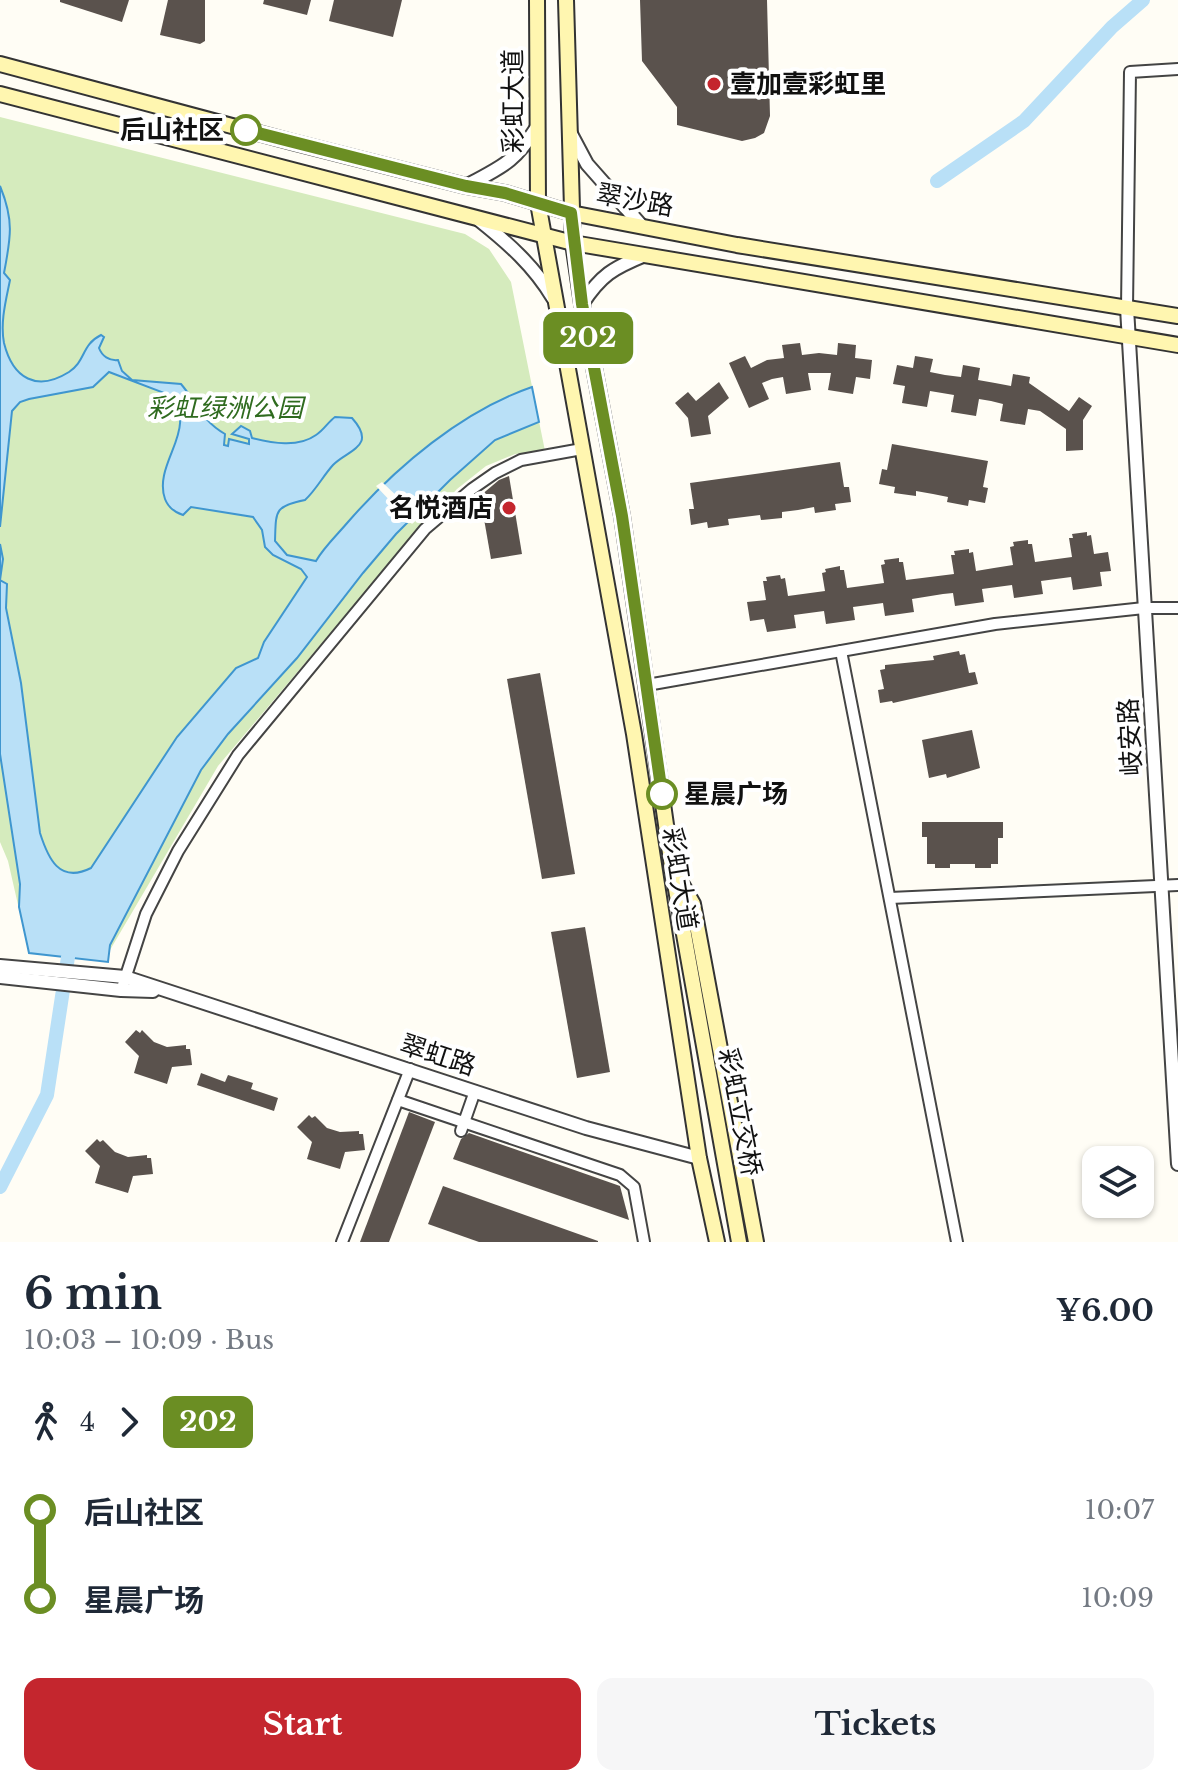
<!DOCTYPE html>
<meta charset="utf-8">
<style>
:root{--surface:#fff;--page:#f6f6f7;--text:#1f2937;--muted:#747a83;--accent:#c4262e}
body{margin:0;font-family:"Libre Baskerville","Noto Sans SC",serif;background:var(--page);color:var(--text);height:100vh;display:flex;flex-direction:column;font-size:30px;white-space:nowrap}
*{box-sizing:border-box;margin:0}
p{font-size:26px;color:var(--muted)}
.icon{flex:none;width:44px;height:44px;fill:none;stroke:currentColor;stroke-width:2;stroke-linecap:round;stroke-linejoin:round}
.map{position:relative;height:1242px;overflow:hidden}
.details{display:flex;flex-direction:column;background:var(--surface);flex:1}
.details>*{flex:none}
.badge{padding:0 16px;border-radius:12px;font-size:28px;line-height:52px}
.tools{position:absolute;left:1082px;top:1146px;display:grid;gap:16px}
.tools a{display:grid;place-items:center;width:72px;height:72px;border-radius:16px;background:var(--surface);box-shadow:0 2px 6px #0004;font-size:40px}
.map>.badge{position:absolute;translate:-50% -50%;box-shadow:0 0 0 4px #fff}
.legs{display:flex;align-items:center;gap:12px;height:88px;padding:0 24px;font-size:26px}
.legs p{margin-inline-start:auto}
.summary{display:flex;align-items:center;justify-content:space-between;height:136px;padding:0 24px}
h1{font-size:44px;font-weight:800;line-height:60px}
.cta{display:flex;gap:16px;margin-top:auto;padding:16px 24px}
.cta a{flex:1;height:92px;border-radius:16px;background:var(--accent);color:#fff;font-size:32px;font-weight:800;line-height:92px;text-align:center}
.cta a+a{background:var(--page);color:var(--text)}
ul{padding:0 24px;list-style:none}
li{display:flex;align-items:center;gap:28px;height:88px;font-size:30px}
li i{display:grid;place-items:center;width:12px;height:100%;margin:0 10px;background:currentColor}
li i::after{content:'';width:20px;height:20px;margin:-10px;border:6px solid;border-radius:50%;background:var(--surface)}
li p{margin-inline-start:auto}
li:first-child i{background:linear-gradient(#0000 50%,currentColor 0)}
li:last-child i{background:linear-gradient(currentColor 50%,#0000 0)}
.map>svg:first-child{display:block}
.green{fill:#d5ebbd}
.water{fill:#b9e0f7;stroke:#3f96cf;stroke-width:2}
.pier{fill:#fffdf5}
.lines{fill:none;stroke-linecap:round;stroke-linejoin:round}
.canal{stroke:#b9e0f7;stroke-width:14}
.building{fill:#5a524d}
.minor-casing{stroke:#444;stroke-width:14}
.tertiary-casing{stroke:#444;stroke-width:16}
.secondary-casing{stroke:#333;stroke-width:18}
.minor{stroke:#fff;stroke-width:10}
.tertiary{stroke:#fff;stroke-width:12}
.secondary{stroke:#fff6b0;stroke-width:14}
.line-1-casing{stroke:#fff;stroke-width:18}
.line-1{stroke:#6b8e23;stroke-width:12}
.poi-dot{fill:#c4262e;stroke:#fff;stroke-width:3}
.stop-1-dot{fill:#fff;stroke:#6b8e23;stroke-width:4}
.labels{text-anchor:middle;stroke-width:8;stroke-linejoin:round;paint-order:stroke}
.poi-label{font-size:26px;font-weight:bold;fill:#111;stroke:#fff;text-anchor:start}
.street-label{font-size:26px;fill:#111;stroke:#fff}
.stop-label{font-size:26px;font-weight:bold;fill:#111;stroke:#fff;text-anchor:end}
.park-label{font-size:26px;font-style:italic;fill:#2f6b1f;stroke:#fff}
</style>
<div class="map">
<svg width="1178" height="1242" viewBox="0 0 1178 1242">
<rect width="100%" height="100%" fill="#fffdf5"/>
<!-- green -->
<polygon class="green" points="0,117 465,234 489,249 511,282 545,451 515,454 486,466 457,489 398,553 218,766 110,950 108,962 29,953 8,861 0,842"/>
<!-- water -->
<path class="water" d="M0 186C14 220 11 237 4 273L10 280C6 300 0 322 4 343 13 379 37 392 69 372 86 361 81 345 101 335L104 337 99 348C102 356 109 361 118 360L122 371 132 380 181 384C198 404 201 420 225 434L224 445 228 446 229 439 249 444V439L232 434 241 426 250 431 252 438C272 443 298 448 316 435 324 430 328 422 335 417L352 418C378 447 347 450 333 465 323 476 316 490 305 500 274 506 276 511 275 541L287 555 316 561C324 547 337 535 348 522 396 467 462 411 532 387L539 422 495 440 450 480 396 534 363 573 297 658 228 734 201 770 110 945 108 962 29 953 19 907 20 884 0 754V544L3 559 0 580 7 584 6 608 21 683 40 833C48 858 59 884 91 868L177 737 236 668 258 658 264 642 307 577 301 569 273 555 265 547 262 530 253 517 191 507 183 515C174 512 168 507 165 499 152 462 203 427 167 394L109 372 93 387 29 399 20 402 12 411 0 527Z"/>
<!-- pier -->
<polygon class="pier" points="382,482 419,517 412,524 376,486"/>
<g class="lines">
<!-- canal -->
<g class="canal">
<polyline points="937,181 1024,121 1112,27 1143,0"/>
<polyline points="0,1187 47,1095 68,957"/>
</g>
</g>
<!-- building -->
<g class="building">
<polygon points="60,0 129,0 122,22 60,2"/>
<polygon points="168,0 205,0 205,41 200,44 160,35"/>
<polygon points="264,0 311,0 307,15 263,4"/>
<polygon points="334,0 402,0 393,37 329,21"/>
<polygon points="640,0 767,0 770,116 764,133 755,138 742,141 677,125 677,107 642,61"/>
<polygon points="800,343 802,355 819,353 837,355 838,343 856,345 855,358 872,360 870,379 856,377 853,394 828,390 831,373 808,373 811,390 786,394 783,377 772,379 762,383 769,399 749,408 729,363 745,356 751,368 767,360 784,358 782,345"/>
<polygon points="915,356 933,359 930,372 945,375 961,377 963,365 980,368 978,380 995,383 1011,386 1013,374 1030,377 1029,383 1069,411 1079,397 1092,406 1083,420 1083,450 1066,451 1066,429 1040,411 1028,409 1025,425 1000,421 1003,404 991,401 979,399 976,416 951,412 954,395 930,391 927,407 902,403 905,386 893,384 897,365 913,368"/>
<polygon points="719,382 729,398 708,416 711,434 691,437 688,418 675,403 688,392 696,401"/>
<polygon points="892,444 988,461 983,487 988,488 985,503 969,500 968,506 947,502 948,497 933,494 916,491 916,496 894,493 895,487 879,484 882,469 887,470"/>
<polygon points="840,462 844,487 849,487 851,502 835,504 836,510 815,513 814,507 798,510 782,512 782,518 761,520 760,515 728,519 729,525 708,528 707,522 691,525 689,509 694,509 690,483"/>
<polygon points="509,476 522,554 491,559 480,496 499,480"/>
<polygon points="1087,532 1087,536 1091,535 1094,554 1108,552 1111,571 1100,572 1102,586 1073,590 1071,577 1041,581 1043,594 1014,598 1012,585 982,589 984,602 955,606 953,593 943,594 912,599 914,612 885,616 883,603 853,607 855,620 826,624 824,611 794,615 796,628 767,632 764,619 750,621 747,602 766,600 763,581 767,581 766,577 780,575 781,579 785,578 788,596 825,591 822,573 826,572 825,569 840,566 840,570 844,570 847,588 884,583 881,565 885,564 884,560 899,558 899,562 903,562 906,580 954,574 951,555 955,555 954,551 969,549 969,553 973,552 976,571 994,568 1013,565 1010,547 1014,546 1013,542 1028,540 1028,544 1032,544 1035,562 1072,557 1069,538 1073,538 1072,534"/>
<polygon points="959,651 960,655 965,654 969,673 975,672 978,684 893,703 892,701 880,703 878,690 884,689 880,670 885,669 885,665 934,660 933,656"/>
<polygon points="540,673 575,874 542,879 507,679"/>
<polygon points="972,730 980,768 947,778 946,774 929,778 922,740"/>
<polygon points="922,822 1003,822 1003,838 998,838 998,864 991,864 991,868 975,868 975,864 950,864 950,868 935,868 935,864 927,864 927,837 922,837"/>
<polygon points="585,927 610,1072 577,1078 551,932"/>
<polygon points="136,1030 140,1033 142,1030 154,1042 167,1047 186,1045 186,1049 190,1049 192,1065 172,1067 167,1084 134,1073 139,1056 125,1042"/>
<polygon points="201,1073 225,1082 228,1075 253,1083 251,1089 278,1098 274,1111 197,1085"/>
<polygon points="409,1112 435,1122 389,1242 360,1242"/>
<polygon points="309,1115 312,1118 315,1116 327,1128 340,1132 359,1131 359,1134 363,1134 365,1150 345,1152 340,1169 307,1159 312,1142 297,1127"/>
<polygon points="469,1133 620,1186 629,1220 453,1159 461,1139"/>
<polygon points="97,1139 100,1142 103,1140 115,1152 128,1157 147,1155 147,1158 151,1158 153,1174 133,1176 128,1193 95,1183 100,1166 85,1151"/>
<polygon points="443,1186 598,1241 598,1242 479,1242 428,1224"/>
</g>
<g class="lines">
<defs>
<g id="minor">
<polyline points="1127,308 1130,72 1178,69"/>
<polyline points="841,651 957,1242"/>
<polyline points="647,685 995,624 1144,608 1178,608"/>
<polyline points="890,898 1178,885"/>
<polyline points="123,985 146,914 178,851 238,755 425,529 472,489 495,473 521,460 582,449"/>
<polyline points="398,1100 620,1175 634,1187 644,1242"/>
<polyline points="461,1131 475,1091"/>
<polyline points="342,1242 410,1069"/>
</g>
<g id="tertiary">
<polyline points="570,132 587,164 640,224"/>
<path d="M466 186C503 166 514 163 537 127"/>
<path d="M479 220C508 243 534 266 553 298"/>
<path d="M582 304C601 275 613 268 645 255"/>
<polyline points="1127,308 1178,1164"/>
<polyline points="0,966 125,977 586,1128 699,1158"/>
<polyline points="0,977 121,990 153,991"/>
</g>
<g id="secondary">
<polyline points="537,0 538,203 634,734 699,1158 717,1242"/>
<polyline points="566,0 573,243 582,304 622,516 672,867 739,1242"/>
<polyline points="0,64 292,142 466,186 505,193 571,213 737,245 1178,316"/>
<polyline points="0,94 573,243 1178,345"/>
<polyline points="677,876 693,904 756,1242"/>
</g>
</defs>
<!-- minor casing -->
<use href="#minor" class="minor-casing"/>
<!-- tertiary casing -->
<use href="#tertiary" class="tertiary-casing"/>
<!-- secondary casing -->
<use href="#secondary" class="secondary-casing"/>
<!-- minor -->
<use href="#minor" class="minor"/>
<!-- tertiary -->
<use href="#tertiary" class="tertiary"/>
<!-- secondary -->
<use href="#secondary" class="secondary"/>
</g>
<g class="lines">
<defs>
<polyline id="line-1" points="246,130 466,186 505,193 571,213 582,304 622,516 662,794"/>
</defs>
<!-- line-1 casing -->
<use href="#line-1" class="line-1-casing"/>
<!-- line-1 -->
<use href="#line-1" class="line-1"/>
</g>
<!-- markers -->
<g class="poi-dot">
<circle cx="714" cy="84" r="8"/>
<circle cx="509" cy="508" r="8"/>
</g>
<g class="stop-1-dot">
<circle cx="246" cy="130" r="14"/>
<circle cx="662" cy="794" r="14"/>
</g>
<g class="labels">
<!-- poi labels -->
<g class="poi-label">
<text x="730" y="93">壹加壹彩虹里</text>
<text x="493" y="517" text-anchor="end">名悦酒店</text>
</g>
<!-- street labels -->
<g class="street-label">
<text transform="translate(513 101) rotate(-90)" y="9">彩虹大道</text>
<text transform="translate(635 200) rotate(10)" y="9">翠沙路</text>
<text transform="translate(1130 737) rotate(-93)" y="9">岐安路</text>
<text transform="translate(680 879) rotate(81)" y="9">彩虹大道</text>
<text transform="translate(438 1055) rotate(18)" y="9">翠虹路</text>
<text transform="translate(740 1112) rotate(79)" y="9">彩虹立交桥</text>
</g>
<!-- stop labels -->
<g class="stop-label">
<text x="224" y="139">后山社区</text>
<text x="684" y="803" text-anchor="start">星晨广场</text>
</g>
<!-- park labels -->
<g class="park-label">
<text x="225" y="417">彩虹绿洲公园</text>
</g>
</g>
</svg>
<div class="tools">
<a><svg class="icon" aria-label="layers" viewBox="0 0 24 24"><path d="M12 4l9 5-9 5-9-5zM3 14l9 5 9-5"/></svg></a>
</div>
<b class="badge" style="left:588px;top:338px;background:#6b8e23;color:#fff">202</b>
</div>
<section class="details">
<div class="summary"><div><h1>6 min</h1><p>10:03 – 10:09 · Bus</p></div><b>¥6.00</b></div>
<div class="legs"><svg class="icon" aria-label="walk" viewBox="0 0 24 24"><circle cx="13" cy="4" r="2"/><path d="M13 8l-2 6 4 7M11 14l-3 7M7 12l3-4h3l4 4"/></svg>4<svg class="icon" aria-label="forward" viewBox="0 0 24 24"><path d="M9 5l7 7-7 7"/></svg><b class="badge" style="background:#6b8e23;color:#fff">202</b></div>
<ul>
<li><i style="color:#6b8e23"></i><b>后山社区</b><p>10:07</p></li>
<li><i style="color:#6b8e23"></i><b>星晨广场</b><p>10:09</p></li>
</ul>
<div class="cta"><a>Start</a><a>Tickets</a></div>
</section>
